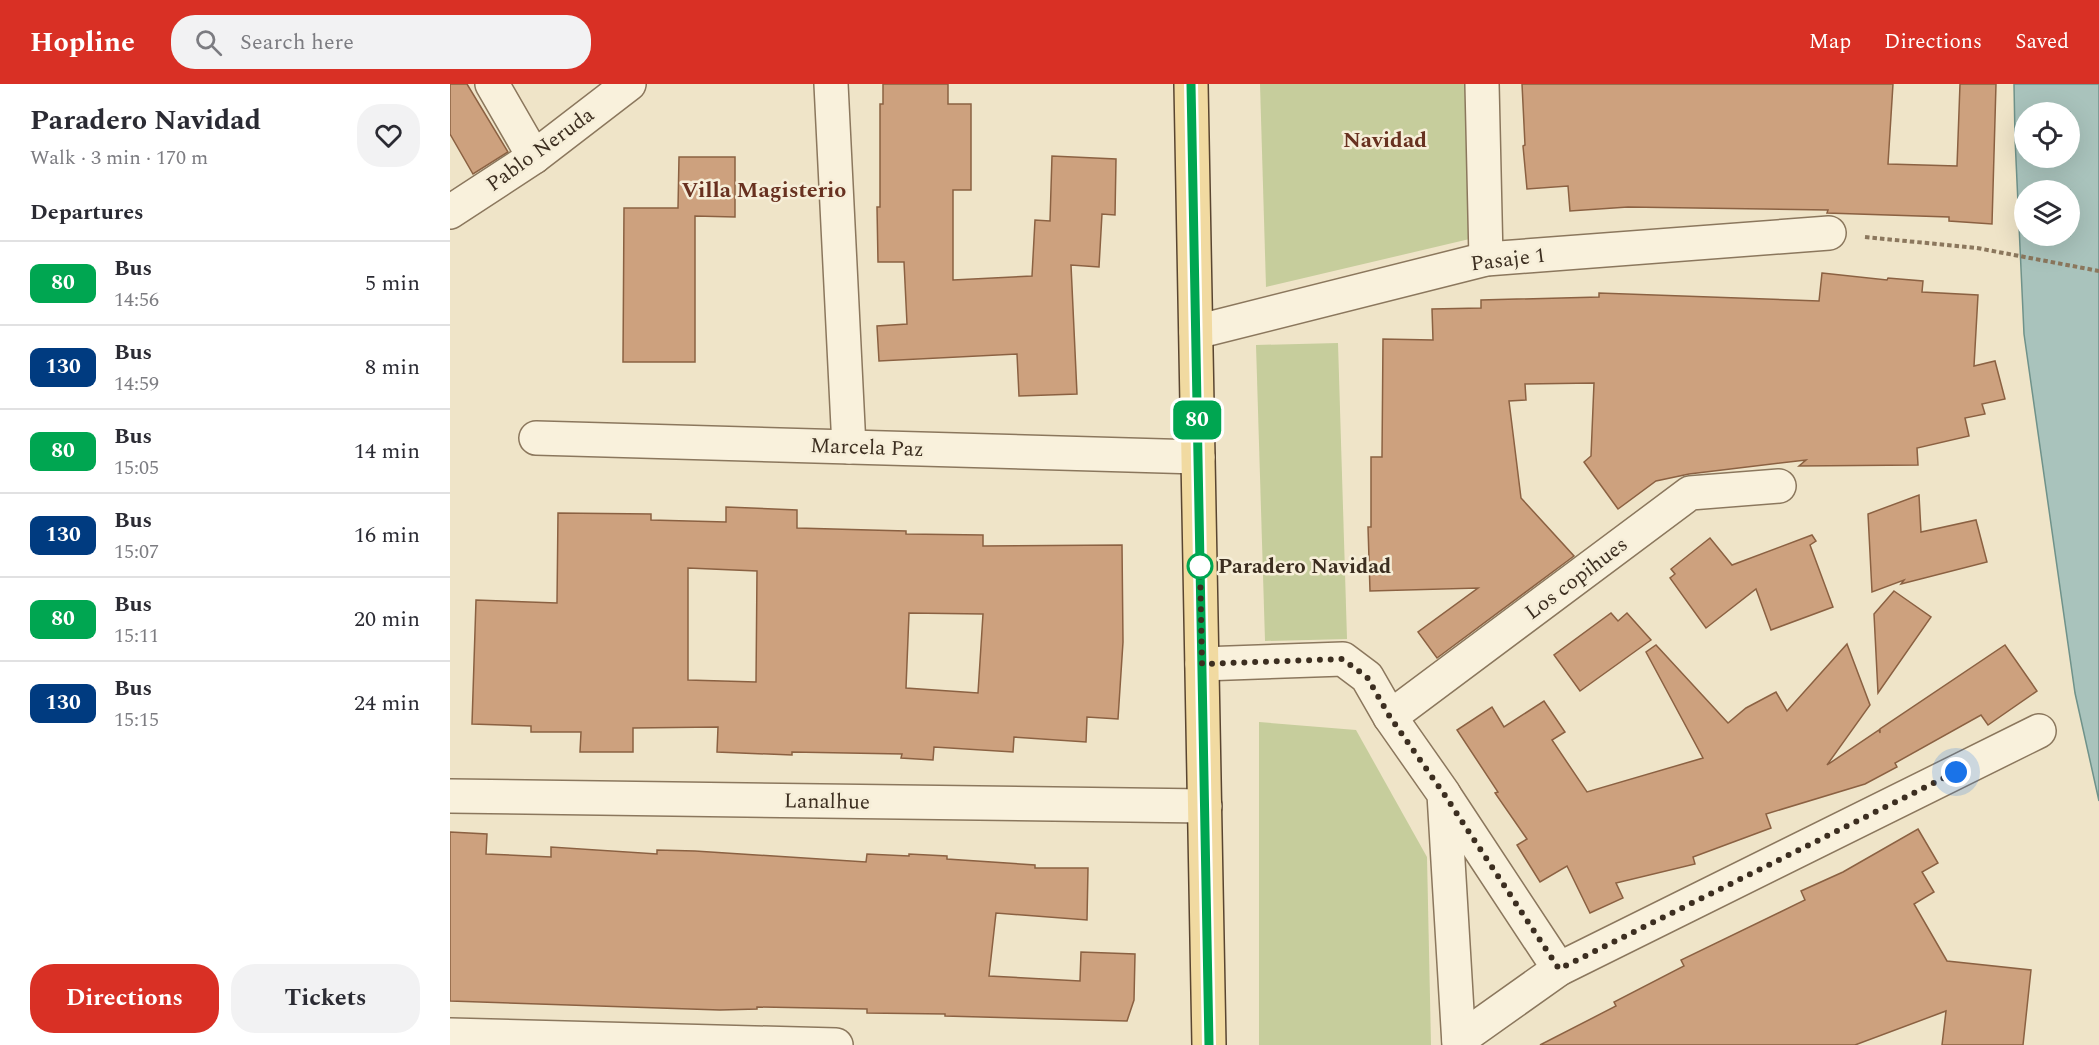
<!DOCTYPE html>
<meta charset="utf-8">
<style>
:root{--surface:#fff;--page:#f2f2f3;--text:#2b2b33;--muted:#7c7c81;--line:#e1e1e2;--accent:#d93025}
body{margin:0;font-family:Spectral,serif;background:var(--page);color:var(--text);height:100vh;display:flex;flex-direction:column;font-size:22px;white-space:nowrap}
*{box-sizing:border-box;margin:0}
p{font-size:20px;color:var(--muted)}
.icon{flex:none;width:33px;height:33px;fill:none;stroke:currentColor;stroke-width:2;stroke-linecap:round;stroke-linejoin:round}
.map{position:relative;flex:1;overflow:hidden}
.panel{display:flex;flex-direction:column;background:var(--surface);width:450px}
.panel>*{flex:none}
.badge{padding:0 12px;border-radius:9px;font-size:21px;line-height:39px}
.controls{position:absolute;left:1564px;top:18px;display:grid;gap:12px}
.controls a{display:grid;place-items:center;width:66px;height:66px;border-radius:50%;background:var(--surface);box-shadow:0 6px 24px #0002;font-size:30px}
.you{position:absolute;width:30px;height:30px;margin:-15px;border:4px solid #fff;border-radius:50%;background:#1a73e8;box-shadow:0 0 0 9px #1a73e833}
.map>.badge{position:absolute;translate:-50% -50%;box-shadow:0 0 0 3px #fff}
h2{padding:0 30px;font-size:22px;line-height:54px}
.round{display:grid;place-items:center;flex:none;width:63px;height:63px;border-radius:24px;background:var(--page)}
.overview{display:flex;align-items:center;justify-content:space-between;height:102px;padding:0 30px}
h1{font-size:28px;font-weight:700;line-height:45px}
.cta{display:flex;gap:12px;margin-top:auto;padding:12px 30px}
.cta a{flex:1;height:69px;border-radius:24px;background:var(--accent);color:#fff;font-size:24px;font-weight:700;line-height:69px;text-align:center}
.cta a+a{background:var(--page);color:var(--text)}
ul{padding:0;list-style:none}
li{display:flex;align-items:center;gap:18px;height:84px;padding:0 30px;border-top:2px solid var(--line)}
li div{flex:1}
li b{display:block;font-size:22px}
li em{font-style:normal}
li .badge{min-width:66px;font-weight:700;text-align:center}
header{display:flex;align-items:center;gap:36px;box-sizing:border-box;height:84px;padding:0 30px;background:var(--accent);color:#fff}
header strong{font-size:28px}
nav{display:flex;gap:33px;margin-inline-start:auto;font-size:21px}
.search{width:420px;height:54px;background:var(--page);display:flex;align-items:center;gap:15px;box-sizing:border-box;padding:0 21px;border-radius:24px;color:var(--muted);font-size:22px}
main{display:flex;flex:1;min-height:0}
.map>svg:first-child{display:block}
.green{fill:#c6cd9c}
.water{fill:#a9c3bc;stroke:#6f928a;stroke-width:1.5;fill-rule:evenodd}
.building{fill:#cda17e;stroke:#8b6142;stroke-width:1.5;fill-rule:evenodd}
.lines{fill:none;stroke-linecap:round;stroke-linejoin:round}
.minor-casing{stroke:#8b775d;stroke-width:36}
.major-casing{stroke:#594531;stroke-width:36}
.path{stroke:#8b775d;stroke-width:4;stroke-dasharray:4.5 3;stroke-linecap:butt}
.minor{stroke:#f9f1dc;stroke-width:33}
.major{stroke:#f1daa1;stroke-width:33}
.line-casing{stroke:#fff;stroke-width:14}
.line{stroke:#00a651;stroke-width:9}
.walk{stroke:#3c2e20;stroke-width:6;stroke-dasharray:0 10.8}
.stop-dot{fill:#fff;stroke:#00a651;stroke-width:3}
.labels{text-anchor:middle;stroke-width:5;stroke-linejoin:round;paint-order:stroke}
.street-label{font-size:21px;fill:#3c2e20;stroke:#f6eed8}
.stop-label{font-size:21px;font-weight:bold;fill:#3c2e20;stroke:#f6eed8;text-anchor:start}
.neighbourhood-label{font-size:22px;font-weight:bold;fill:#683120;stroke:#f6eed8}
</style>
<header>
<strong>Hopline</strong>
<div class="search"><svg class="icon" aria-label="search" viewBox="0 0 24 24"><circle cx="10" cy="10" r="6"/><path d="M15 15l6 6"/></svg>Search here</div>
<nav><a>Map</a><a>Directions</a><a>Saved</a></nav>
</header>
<main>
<section class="panel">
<div class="overview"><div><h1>Paradero Navidad</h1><p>Walk · 3 min · 170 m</p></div><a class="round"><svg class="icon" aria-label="heart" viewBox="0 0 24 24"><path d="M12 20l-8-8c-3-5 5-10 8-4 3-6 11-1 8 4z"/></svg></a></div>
<h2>Departures</h2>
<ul>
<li><span class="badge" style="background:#00a651;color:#fff">80</span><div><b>Bus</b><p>14:56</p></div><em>5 min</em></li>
<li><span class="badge" style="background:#003b80;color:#fff">130</span><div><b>Bus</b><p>14:59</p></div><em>8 min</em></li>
<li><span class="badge" style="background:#00a651;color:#fff">80</span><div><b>Bus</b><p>15:05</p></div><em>14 min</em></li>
<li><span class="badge" style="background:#003b80;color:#fff">130</span><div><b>Bus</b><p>15:07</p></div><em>16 min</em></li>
<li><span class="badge" style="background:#00a651;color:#fff">80</span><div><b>Bus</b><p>15:11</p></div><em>20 min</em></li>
<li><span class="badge" style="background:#003b80;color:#fff">130</span><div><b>Bus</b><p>15:15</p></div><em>24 min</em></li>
</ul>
<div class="cta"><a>Directions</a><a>Tickets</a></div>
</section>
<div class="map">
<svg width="1649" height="961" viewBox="0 0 1649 961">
<rect width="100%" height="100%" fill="#efe4c8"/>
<!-- green -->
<g class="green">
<polygon points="810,0 1018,0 1028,153 816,203"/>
<polygon points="888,259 897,555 815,557 806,261"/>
<polygon points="809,638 906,646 977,773 981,961 809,961"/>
</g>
<!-- water -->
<path class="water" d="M1564 0H1649V717L1625 609 1574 250 1565 54ZM1575 28H1620V74H1575ZM1575 106H1620V152H1575Z"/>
<!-- building -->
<g class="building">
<polygon points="0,0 17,0 58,68 23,90 0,50"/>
<polygon points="433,0 498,0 498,20 521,20 521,106 503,106 503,196 582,192 585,136 600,137 602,72 666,75 665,131 652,130 649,183 621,181 627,310 569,312 567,270 429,277 427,242 457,240 454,178 428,178 427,123 430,123 430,20 433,20"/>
<polygon points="1072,0 1443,0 1438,80 1507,82 1510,0 1546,0 1542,140 1499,137 1499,133 1377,129 1378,126 1178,123 1120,127 1118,102 1077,105 1073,62 1075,61"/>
<polygon points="229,73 285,73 285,133 245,132 245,278 173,278 174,124 228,124"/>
<polygon points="1372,189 1437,196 1438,194 1473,197 1472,208 1528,211 1524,282 1545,277 1555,315 1532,320 1535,330 1515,334 1519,352 1467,364 1468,381 1349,382 1356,376 1239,390 1206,397 1168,425 1134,378 1141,372 1144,299 1075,300 1076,316 1059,317 1071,414 1124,472 987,574 968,548 1028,504 920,507 918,443 921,443 921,373 932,373 933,255 983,256 982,225 1031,224 1031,216 1149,213 1149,209 1369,217"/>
<polygon points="1469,411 1471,448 1526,436 1537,478 1451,500 1454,496 1422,508 1418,430"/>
<path d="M276 423 347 426V444L456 447V450L533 451V462L672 461 673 558 668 635 637 633 636 658 564 653 563 668 484 663 483 676 451 674 452 670 342 668V671L267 668 268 643 183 644V668H130L131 648H81V642L22 640 26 516 107 519 108 429 201 430V436L276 438ZM238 484 307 487 306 598 238 596ZM459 529 533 530 528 609 456 604Z"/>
<polygon points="1362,451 1366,457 1360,461 1383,523 1321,546 1306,505 1256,544 1220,494 1225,490 1221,485 1260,454 1282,481"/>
<polygon points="1444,507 1481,533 1428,609 1424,530"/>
<polygon points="1161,529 1168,537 1177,529 1201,556 1130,607 1104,571"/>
<polygon points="1397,560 1420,621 1377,681 1429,646 1430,649 1430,645 1555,561 1587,607 1538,641 1531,631 1445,679 1447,683 1415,700 1316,730 1321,744 1243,773 1245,780 1166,799 1173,814 1140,829 1117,782 1090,798 1067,761 1077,755 1045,709 1048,708 1007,646 1042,623 1054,643 1094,617 1115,648 1102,656 1137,708 1253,674 1196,568 1206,561 1278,639 1296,624 1326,608 1337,627"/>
<polygon points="1468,745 1488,779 1472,788 1484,808 1464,820 1497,877 1581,886 1573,961 1492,961 1496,927 1405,961 1090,961 1166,922 1164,918 1234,882 1231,876 1355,816 1351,807 1393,788"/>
<polygon points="0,748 37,750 36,770 101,773 101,763 207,770 207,766 245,767 416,778 417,770 459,772 459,770 497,772 497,775 585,781 585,784 638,784 637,836 546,829 539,892 630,897 631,868 685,870 684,916 677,937 495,932 495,930 417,929 417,925 307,923 307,925 270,926 0,917"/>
</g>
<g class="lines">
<defs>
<g id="minor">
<polyline points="42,0 84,73"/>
<polyline points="381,0 399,363"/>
<polyline points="1032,0 1036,175"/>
<polyline points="0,128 84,73 179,0"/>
<polyline points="746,248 1036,175 1379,149"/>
<polyline points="86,354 748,373"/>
<polyline points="752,580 893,575 917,593 940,633 994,710 1009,961"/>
<polyline points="940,633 1240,409 1329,402"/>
<polyline points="0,712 755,722"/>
<polyline points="995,712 1109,885"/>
<polyline points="0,951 386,961"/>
<polyline points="1009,956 1109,885 1589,647"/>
</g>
<polyline id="major" points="741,0 759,961"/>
</defs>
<!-- minor casing -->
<use href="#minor" class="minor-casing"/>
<!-- major casing -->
<use href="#major" class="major-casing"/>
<!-- path -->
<polyline class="path" points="1415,153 1527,164 1649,187"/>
<!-- minor -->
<use href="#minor" class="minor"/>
<!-- major -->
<use href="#major" class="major"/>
</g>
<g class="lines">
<defs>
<polyline id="line" points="741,0 759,961"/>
</defs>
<!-- line casing -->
<use href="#line" class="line-casing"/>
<!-- line -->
<use href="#line" class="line"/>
<!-- walk -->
<polyline class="walk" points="750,482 752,580 892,575 917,593 940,633 994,710 1109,885 1506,688"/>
</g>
<!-- markers -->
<circle class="stop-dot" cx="750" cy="482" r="12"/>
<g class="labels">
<!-- street labels -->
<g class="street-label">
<text transform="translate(90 65) rotate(-36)" y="7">Pablo Neruda</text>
<text transform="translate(1058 175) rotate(-7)" y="7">Pasaje 1</text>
<text transform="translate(417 363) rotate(2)" y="7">Marcela Paz</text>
<text transform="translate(1126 494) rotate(-37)" y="7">Los copihues</text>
<text transform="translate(377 717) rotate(1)" y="7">Lanalhue</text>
</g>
<!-- stop labels -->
<g class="stop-label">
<text x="768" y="489">Paradero Navidad</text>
</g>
<!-- neighbourhood labels -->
<g class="neighbourhood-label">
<text x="935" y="63">Navidad</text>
<text x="314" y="113">Villa Magisterio</text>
</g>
</g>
</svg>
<div class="controls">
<a><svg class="icon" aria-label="locate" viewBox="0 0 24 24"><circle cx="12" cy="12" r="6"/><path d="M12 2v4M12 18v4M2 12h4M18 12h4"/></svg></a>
<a><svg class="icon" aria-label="layers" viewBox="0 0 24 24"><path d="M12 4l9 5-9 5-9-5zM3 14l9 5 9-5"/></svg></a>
</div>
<div class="you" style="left:1506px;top:688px"></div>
<b class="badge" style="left:747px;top:336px;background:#00a651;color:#fff">80</b>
</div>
</main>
